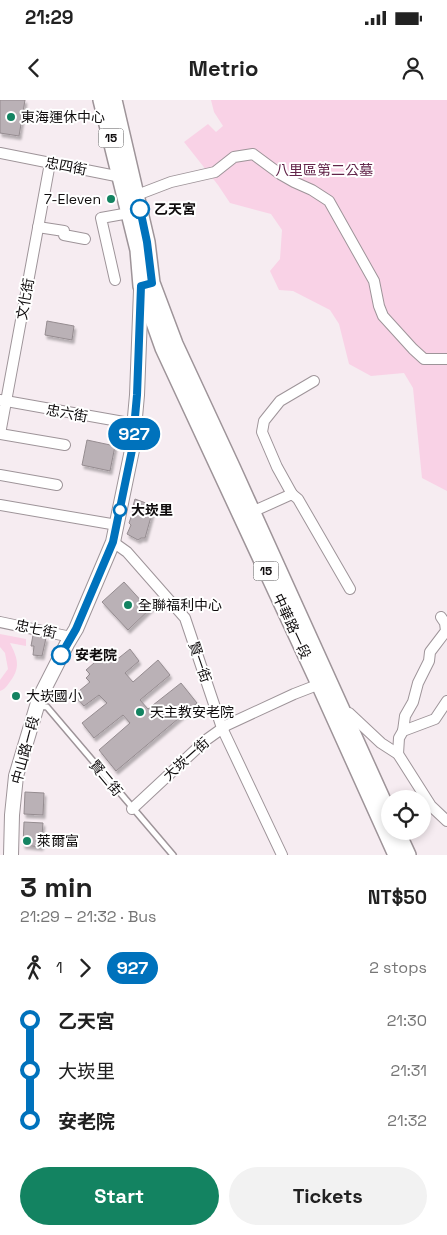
<!DOCTYPE html>
<meta charset="utf-8">
<style>
:root{--surface:#fff;--page:#f2f2f2;--text:#222;--muted:#767676;--accent:#138361}
body{margin:0;font-family:"Space Grotesk","Noto Sans TC",sans-serif;background:var(--page);color:var(--text);height:100vh;display:flex;flex-direction:column;font-size:19px;white-space:nowrap}
*{box-sizing:border-box;margin:0}
p{font-size:16px;color:var(--muted)}
.icon{flex:none;width:28px;height:28px;fill:none;stroke:currentColor;stroke-width:2;stroke-linecap:round;stroke-linejoin:round}
.map{position:relative;height:755px;overflow:hidden}
.side{display:flex;flex-direction:column;background:var(--surface);flex:1}
.side>*{flex:none}
.badge{padding:0 10px;border-radius:16px;font-size:18px;line-height:32px}
.tools{position:absolute;left:381px;top:690px;display:grid;gap:10px}
.tools a{display:grid;place-items:center;width:50px;height:50px;border-radius:50%;background:var(--surface);box-shadow:0 2px 8px #0003;font-size:25px}
.map>.badge{position:absolute;translate:-50% -50%;box-shadow:0 0 0 2px #fff}
.legs{display:flex;align-items:center;gap:8px;height:55px;padding:0 20px;font-size:16px}
.legs p{margin-inline-start:auto}
.head{display:flex;align-items:center;justify-content:space-between;height:85px;padding:0 20px}
h1{font-size:28px;font-weight:700;line-height:38px}
.primary-button{display:flex;gap:10px;margin-top:auto;padding:10px 20px}
.primary-button a{flex:1;height:58px;border-radius:30px;background:var(--accent);color:#fff;font-size:20px;font-weight:700;line-height:58px;text-align:center}
.primary-button a+a{background:var(--page);color:var(--text)}
ul{padding:0 20px;list-style:none}
li{display:flex;align-items:center;gap:18px;height:50px;font-size:19px}
li i{display:grid;place-items:center;width:8px;height:100%;margin:0 6px;background:currentColor}
li i::after{content:'';width:12px;height:12px;margin:-6px;border:4px solid;border-radius:50%;background:var(--surface)}
li p{margin-inline-start:auto}
li:first-child i{background:linear-gradient(#0000 50%,currentColor 0)}
li:last-child i{background:linear-gradient(currentColor 50%,#0000 0)}
.status{display:flex;justify-content:space-between;align-items:center;height:35px;padding:0 25px;background:var(--surface);direction:ltr}
.status svg{height:14px;fill:currentColor}
header{display:flex;justify-content:space-between;align-items:center;height:65px;padding:0 20px;background:var(--surface);font-size:22px;font-weight:700}
.map>svg:first-child{display:block}
.green{fill:#f9d2e6}
.building{fill:#bab1b6;stroke:#958c90;filter:url(#shadow)}
.lines{fill:none;stroke-linecap:round;stroke-linejoin:round}
.service-casing{stroke:#9e9499;stroke-width:8}
.minor-casing{stroke:#9e9499;stroke-width:12}
.secondary-casing{stroke:#9e9499;stroke-width:16}
.primary-casing{stroke:#9e9499;stroke-width:18}
.service{stroke:#fff;stroke-width:5}
.minor{stroke:#fff;stroke-width:10}
.secondary{stroke:#fff;stroke-width:14}
.primary{stroke:#fff;stroke-width:15}
.line-1-casing{stroke:#fff;stroke-width:11}
.line-1{stroke:#0072bc;stroke-width:8}
.poi-dot{fill:#138361;stroke:#fff;stroke-width:2}
.stop-1-dot{fill:#fff;stroke:#0072bc;stroke-width:2.5}
.labels{text-anchor:middle;stroke-width:4;stroke-linejoin:round;paint-order:stroke}
.shield{fill:#fff;stroke:#575556;stroke-width:1}
.shield-label{font-size:12px;font-weight:bold;fill:#0f0c0d}
.poi-label{font-size:14px;fill:#0f0c0d;stroke:#fff;text-anchor:start}
.street-label{font-size:14px;fill:#0f0c0d;stroke:#fff}
.park-label{font-size:14px;fill:#62254a;stroke:#fff}
.stop-label{font-size:14px;font-weight:bold;fill:#0f0c0d;stroke:#fff;text-anchor:start}
</style>
<div class="status"><b>21:29</b><svg viewBox="0 0 49 12"><path d="M0 12V9h3v3zM5 12V6h3v6zM10 12V3h3v9zM15 12V0h3v12zM26 1h20v11H26zM47 4h2v5h-2z"/></svg></div>
<header><svg class="icon" aria-label="back" viewBox="0 0 24 24"><path d="M15 5l-7 7 7 7"/></svg>Metrio<svg class="icon" aria-label="person" viewBox="0 0 24 24"><circle cx="12" cy="8" r="4"/><path d="M4 21q1-7 8-7t8 7"/></svg></header>
<div class="map">
<svg width="447" height="755" viewBox="0 0 447 755">
<defs>
<filter id="shadow"><feDropShadow dx="2" dy="3.5" stdDeviation="1" flood-color="#0004"/></filter>
</defs>
<rect width="100%" height="100%" fill="#f6ecf1"/>
<!-- green -->
<g class="green">
<polygon points="211,0 447,0 447,391 422,378 413,288 404,273 371,276 349,264 339,224 330,210 293,191 279,190 270,171 280,159 282,130 271,114 230,103 218,85 184,42 208,24 216,32 223,26 214,12"/>
<path d="M0 534 26 539V546L10 543C18 559 21 568 9 583 6 587 5 589 0 591V580L8 569 5 553 0 547Z"/>
</g>
<!-- building -->
<g class="building">
<polygon points="0,0 25,0 19,36 0,33"/>
<polygon points="47,221 74,226 72,240 45,235"/>
<polygon points="87,340 115,346 110,371 82,365"/>
<polygon points="135,399 154,406 145,438 141,438 138,440 127,434 131,425 129,423 135,406 133,406"/>
<polygon points="124,482 144,504 148,500 153,506 128,530 102,502"/>
<polygon points="33,535 46,538 42,556 33,555 34,546 31,546"/>
<polygon points="130,549 139,561 125,573 133,582 158,560 170,575 140,600 148,609 181,583 197,603 116,671 99,650 130,623 123,615 94,638 82,623 107,603 99,595 84,606 74,595 90,582 86,578 90,574 86,570 103,555 108,560 111,557 115,561"/>
<polygon points="25,692 44,693 43,715 24,714"/>
<polygon points="24,722 43,723 41,747 23,745"/>
</g>
<g class="lines">
<defs>
<polyline id="service" points="39,606 47,607 173,755"/>
<g id="minor">
<polyline points="0,53 121,77 124,76"/>
<polyline points="137,95 171,82 215,72 234,57 253,54 280,74 294,82 312,90 329,101 374,181 379,206 383,216 413,249 424,259 447,259"/>
<polyline points="38,127 64,131 64,135 85,139"/>
<polyline points="115,180 101,118 129,113"/>
<polyline points="0,300 135,324"/>
<polyline points="0,334 50,63"/>
<polyline points="0,334 65,345"/>
<polyline points="0,375 57,385"/>
<polyline points="292,394 277,367 262,332 264,321 280,301 314,281"/>
<polyline points="0,405 117,425"/>
<polyline points="252,412 292,394 298,399 350,489"/>
<polyline points="113,442 127,452 185,518 222,628 282,755"/>
<polyline points="0,522 71,537"/>
<polyline points="342,614 349,613 381,643 398,654 431,706 447,721"/>
<polyline points="403,631 405,616 413,602 418,583 429,561 430,552 446,531 445,523 441,517"/>
<polyline points="398,654 399,638 403,631 435,619 447,601"/>
<polyline points="132,709 206,640 227,625 294,594 325,582"/>
</g>
<polyline id="secondary" points="11,755 12,715 16,676 37,606 41,595 67,544 76,529 113,442 132,350 137,295 141,190"/>
<g id="primary">
<polyline points="101,0 138,150 141,186 163,248 319,584 396,755"/>
<polyline points="114,0 147,142 152,183 175,244 233,369 390,716"/>
<polyline points="397,731 408,755"/>
</g>
</defs>
<!-- service casing -->
<use href="#service" class="service-casing"/>
<!-- minor casing -->
<use href="#minor" class="minor-casing"/>
<!-- secondary casing -->
<use href="#secondary" class="secondary-casing"/>
<!-- primary casing -->
<use href="#primary" class="primary-casing"/>
<!-- service -->
<use href="#service" class="service"/>
<!-- minor -->
<use href="#minor" class="minor"/>
<!-- secondary -->
<use href="#secondary" class="secondary"/>
<!-- primary -->
<use href="#primary" class="primary"/>
</g>
<g class="lines">
<defs>
<polyline id="line-1" points="61,555 76,529 113,442 132,350 137,295 141,186 152,183 147,142 140,109"/>
</defs>
<!-- line-1 casing -->
<use href="#line-1" class="line-1-casing"/>
<!-- line-1 -->
<use href="#line-1" class="line-1"/>
</g>
<!-- markers -->
<g class="poi-dot">
<circle cx="11" cy="17" r="5"/>
<circle cx="111" cy="99" r="5"/>
<circle cx="128" cy="505" r="5"/>
<circle cx="16" cy="596" r="5"/>
<circle cx="140" cy="612" r="5"/>
<circle cx="27" cy="741" r="5"/>
</g>
<g class="stop-1-dot">
<circle cx="140" cy="109" r="9"/>
<circle cx="120" cy="410" r="6"/>
<circle cx="61" cy="555" r="9"/>
</g>
<g class="labels">
<!-- shield labels -->
<g class="shield">
<rect x="98.5" y="28.5" width="25" height="19" rx="4"/>
<rect x="253.5" y="461.5" width="25" height="19" rx="4"/>
</g>
<g class="shield-label">
<text x="111" y="42">15</text>
<text x="266" y="475">15</text>
</g>
<!-- poi labels -->
<g class="poi-label">
<text x="21" y="22">東海運休中心</text>
<text x="101" y="104" text-anchor="end">7-Eleven</text>
<text x="138" y="510">全聯福利中心</text>
<text x="26" y="601">大崁國小</text>
<text x="150" y="617">天主教安老院</text>
<text x="37" y="746">萊爾富</text>
</g>
<!-- street labels -->
<g class="street-label">
<text transform="translate(66 66) rotate(11)" y="5">忠四街</text>
<text transform="translate(25 199) rotate(-80)" y="5">文化街</text>
<text transform="translate(67 313) rotate(10)" y="5">忠六街</text>
<text transform="translate(292 526) rotate(65)" y="5">中華路一段</text>
<text transform="translate(36 529) rotate(12)" y="5">忠七街</text>
<text transform="translate(200 562) rotate(71)" y="5">賢一街</text>
<text transform="translate(25 650) rotate(-75)" y="5">中山路一段</text>
<text transform="translate(186 659) rotate(-42)" y="5">大崁一街</text>
<text transform="translate(106 678) rotate(50)" y="5">賢二街</text>
</g>
<!-- park labels -->
<g class="park-label">
<text x="324" y="75">八里區第二公墓</text>
</g>
<!-- stop labels -->
<g class="stop-label">
<text x="154" y="114">乙天宮</text>
<text x="131" y="415">大崁里</text>
<text x="75" y="560">安老院</text>
</g>
</g>
</svg>
<div class="tools">
<a><svg class="icon" aria-label="locate" viewBox="0 0 24 24"><circle cx="12" cy="12" r="6"/><path d="M12 2v4M12 18v4M2 12h4M18 12h4"/></svg></a>
</div>
<b class="badge" style="left:134px;top:334px;background:#0072bc;color:#fff">927</b>
</div>
<section class="side">
<div class="head"><div><h1>3 min</h1><p>21:29 – 21:32 · Bus</p></div><b>NT$50</b></div>
<div class="legs"><svg class="icon" aria-label="walk" viewBox="0 0 24 24"><circle cx="13" cy="4" r="2"/><path d="M13 8l-2 6 4 7M11 14l-3 7M7 12l3-4h3l4 4"/></svg>1<svg class="icon" aria-label="forward" viewBox="0 0 24 24"><path d="M9 5l7 7-7 7"/></svg><b class="badge" style="background:#0072bc;color:#fff">927</b><p>2 stops</p></div>
<ul>
<li><i style="color:#0072bc"></i><b>乙天宮</b><p>21:30</p></li>
<li><i style="color:#0072bc"></i><span>大崁里</span><p>21:31</p></li>
<li><i style="color:#0072bc"></i><b>安老院</b><p>21:32</p></li>
</ul>
<div class="primary-button"><a>Start</a><a>Tickets</a></div>
</section>
